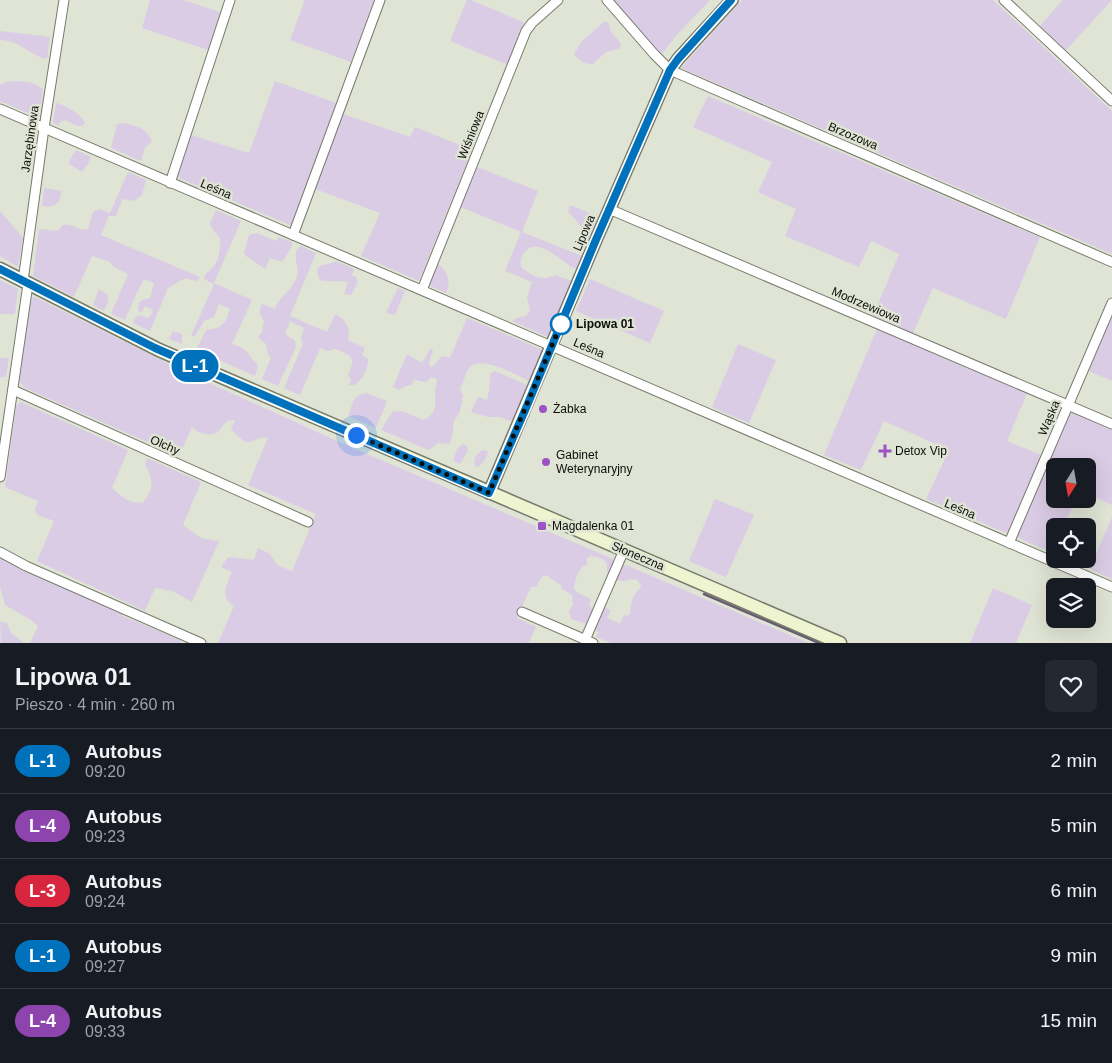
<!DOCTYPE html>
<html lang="pl">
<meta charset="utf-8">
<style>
:root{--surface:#171b24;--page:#242831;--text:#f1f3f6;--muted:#9ea1a6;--line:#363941}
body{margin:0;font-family:Arial,sans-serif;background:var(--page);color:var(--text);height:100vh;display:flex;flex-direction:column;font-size:19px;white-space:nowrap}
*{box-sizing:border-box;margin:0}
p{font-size:16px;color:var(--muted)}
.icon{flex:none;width:28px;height:28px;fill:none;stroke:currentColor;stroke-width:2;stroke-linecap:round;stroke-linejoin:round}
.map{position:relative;height:643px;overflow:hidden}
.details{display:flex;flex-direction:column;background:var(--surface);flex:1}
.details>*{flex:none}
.badge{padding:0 10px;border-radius:16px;font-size:18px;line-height:32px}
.needle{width:32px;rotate:191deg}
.fabs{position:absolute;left:1046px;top:458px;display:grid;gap:10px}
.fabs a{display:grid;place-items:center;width:50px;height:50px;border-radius:8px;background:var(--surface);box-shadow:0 5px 20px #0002;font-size:25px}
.you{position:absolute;width:25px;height:25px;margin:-12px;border:4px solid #fff;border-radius:50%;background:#1a73e8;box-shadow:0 0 0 8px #1a73e833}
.map>.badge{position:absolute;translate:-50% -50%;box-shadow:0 0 0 2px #fff}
.round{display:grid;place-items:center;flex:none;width:52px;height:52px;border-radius:8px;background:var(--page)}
.head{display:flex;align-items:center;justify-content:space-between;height:85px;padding:0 15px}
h1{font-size:24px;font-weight:700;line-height:38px}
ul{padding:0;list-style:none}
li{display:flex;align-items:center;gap:15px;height:65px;padding:0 15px;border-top:1px solid var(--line)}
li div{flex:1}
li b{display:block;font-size:19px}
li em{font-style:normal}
li .badge{min-width:55px;font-weight:700;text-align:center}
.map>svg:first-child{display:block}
.green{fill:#dbcce6}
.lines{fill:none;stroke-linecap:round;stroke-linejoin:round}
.stream{stroke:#685c6f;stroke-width:2.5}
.minor-casing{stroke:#767a6c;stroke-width:11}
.tertiary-casing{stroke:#767a6c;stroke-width:14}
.secondary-casing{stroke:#767a6c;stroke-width:15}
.minor{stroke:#fff;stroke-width:9}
.tertiary{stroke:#fff;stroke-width:11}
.secondary{stroke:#edf4cf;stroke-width:12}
.line-casing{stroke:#fff;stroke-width:11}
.line{stroke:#0072bc;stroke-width:8}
.walk{stroke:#0c0e09;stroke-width:5;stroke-dasharray:0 9}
.stop-dot{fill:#fff;stroke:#0072bc;stroke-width:2.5}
.poi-dot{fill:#9d53c6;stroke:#dfe4d4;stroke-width:2}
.labels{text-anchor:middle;stroke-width:5;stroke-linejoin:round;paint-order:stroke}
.street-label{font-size:12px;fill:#0c0e09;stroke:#dfe4d4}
.stop-label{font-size:12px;font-weight:bold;fill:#0c0e09;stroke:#dfe4d4;text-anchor:start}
.poi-label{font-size:12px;fill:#0c0e09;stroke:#dfe4d4;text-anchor:start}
</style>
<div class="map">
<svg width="1112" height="643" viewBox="0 0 1112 643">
<rect width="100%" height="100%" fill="#dfe4d4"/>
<!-- green -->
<g class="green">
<polygon points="150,0 183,0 220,12 208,50 142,28"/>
<polygon points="305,0 374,0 351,62 290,40"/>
<polygon points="467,0 471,0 525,23 508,65 450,41"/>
<polygon points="613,0 710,0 675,37 661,55"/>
<polygon points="742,0 993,0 1112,111 1112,254 681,68"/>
<polygon points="1063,0 1112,0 1065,51 1039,27"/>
<path d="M605 21 609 23 610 30 621 44 619 49 606 52 593 64C585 65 579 60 574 54L583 40Z"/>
<path d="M0 31 50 37 47 59C29 55 19 40 0 40Z"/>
<polygon points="20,81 33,83 43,89 39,118 0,101 0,85 6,82"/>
<polygon points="275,81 336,103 292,226 177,177 191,135 249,153"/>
<polygon points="708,96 1040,237 1006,319 933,288 913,333 873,316 899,254 871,241 859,267 785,236 796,209 758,192 772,162 693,127"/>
<path d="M56 103C66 105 81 114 85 123L82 126H77L65 120 60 122 59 126 53 123Z"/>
<polygon points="343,114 410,137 415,127 472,150 419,281 361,256 380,213 315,189"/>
<path d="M123 123C135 125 149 129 152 142L145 147 141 161 111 148 117 124Z"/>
<polygon points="76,150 91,157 88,164 82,172 69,164 70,159"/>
<path d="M477 167 538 191 522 232 582 256 577 269C563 265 538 234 525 252 521 256 520 261 521 267 533 276 540 282 555 275L572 281 548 337 512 321 517 318 526 316 530 310 527 298 532 282 505 271 521 232 461 207Z"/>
<path d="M128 172 146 180 142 195 134 201 124 199 122 200 116 216H109L101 235 200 277 197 281C192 281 189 278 184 279 177 281 174 286 168 288L150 331 133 323 134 320 138 315 148 318 150 317 153 310 145 306 141 313 138 310 139 303 142 300 150 298 154 283 144 279 136 295 125 320 111 314 128 274 114 267 110 262 92 256 74 297 33 276 39 229 58 231 63 225C74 223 80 232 88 229L93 212 99 209 110 213Z"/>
<path d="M44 188 62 191C59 204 56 208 42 206Z"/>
<path d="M570 205 599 217 591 236 588 235C581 227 576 219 568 212Z"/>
<path d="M216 210 241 221 214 283 252 300 232 344C241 347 245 348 250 356 252 360 256 362 258 366L255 376 196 350 206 330C222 328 225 325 230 309L219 304 214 317 204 321 195 336H191L214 284 204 279C206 271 209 272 214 266 220 258 220 247 220 238L213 230 210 223Z"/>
<polygon points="0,211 23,238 18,267 0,256"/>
<polygon points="257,233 276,241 279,237 292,242 292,246 283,261 278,261 270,258 265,269 246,256 244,253 249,235"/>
<path d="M301 246 316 253 290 316 327 332 335 314C346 319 351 329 348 340L365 348 362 355 368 359C368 369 363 380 354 385H349L351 380 348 376C349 372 351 368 352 364 354 355 341 351 335 349L328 351 320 348 300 395 284 388 303 344 301 339 304 328 290 321 285 334 295 341 296 347 278 386 262 379 271 358 268 354 266 344 258 337 262 332 264 321C260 314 258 312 262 304L275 309C279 296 293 290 297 276 300 266 290 253 301 246Z"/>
<path d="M336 261 354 269 352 275 356 277 358 282 351 295 344 294 348 282C339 280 329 283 320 280L317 273 318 267C324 263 330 265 336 261Z"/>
<path d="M437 263C447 270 452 282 446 293L428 285Z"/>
<polygon points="590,279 664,311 650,343 576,311"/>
<polygon points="0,280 18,289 15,314 0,314"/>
<polygon points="398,288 405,291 395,315 386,313"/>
<polygon points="99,289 108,295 108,302 104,311 93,305"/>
<path d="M35 297 185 372 346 445 613 559 614 564 610 575 607 573V564L603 559 591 556 587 558V564C578 568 575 580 574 589L578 593 591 599 589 606 594 610 588 624 571 619 569 611 573 605 572 595 561 588 562 585 559 584 546 575 542 577 536 587H531L517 618 536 627 529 643H218L234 606C219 597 227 584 232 572L221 567 227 558 231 557 254 560 258 548 270 554 277 565 292 571 316 514 248 485 268 438C258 435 252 445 244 441 239 438 235 433 231 430L235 420C224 420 225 424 219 431 212 438 197 433 192 427L179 456 25 388 19 381 29 300Z"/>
<polygon points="1112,311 1112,381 1086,370"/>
<path d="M467 318 543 350 529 381C516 375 482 355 470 367 465 373 464 382 460 389L463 396 460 412 454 421 452 438 449 444 438 443 429 450 381 430 392 412 402 411 423 420C438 414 435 404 435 392 435 388 437 383 437 379L431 377 427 382 419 381 414 379 411 386 409 385 399 390 393 387 407 354 422 363 430 349 433 350 429 363 430 366 432 367 442 356 450 358Z"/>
<polygon points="877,329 1027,393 1007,441 1044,456 1011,535 926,499 949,450 884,421 861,470 824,455"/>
<polygon points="173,331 182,334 182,344 169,339"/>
<polygon points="738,344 776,360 749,423 712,407"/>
<polygon points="0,358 9,358 6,377 0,377"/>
<path d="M495 371 527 385 512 422 500 417H488L471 412 478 397 487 400C490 390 489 382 491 373Z"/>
<path d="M366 393 387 401 376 428 348 416C353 405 352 395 366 393Z"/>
<path d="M21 402 128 450 112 488C121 496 130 505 143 502 156 488 152 479 145 464L147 458 201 482 183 525 201 538 219 541 192 602 172 591 155 588 145 611 37 561 54 521 37 515 35 509 38 501 5 487 16 406Z"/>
<polygon points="1069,411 1112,430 1112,505 1088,494 1088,466 1055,466 1055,499 1076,499 1064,526 1055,526 1055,548 1053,553 1016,537"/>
<polygon points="463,444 466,445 468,451 460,464 453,461 457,449"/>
<path d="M483 450 488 452C487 457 482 466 477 467L475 466C473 459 476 453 483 450Z"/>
<polygon points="715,499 754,515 726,577 689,561"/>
<polygon points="1112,517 1112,579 1090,569"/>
<polygon points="0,558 123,614 122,616 181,640 180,643 28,643 31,642 38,626 31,620 5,605 0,586"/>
<path d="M626 565 808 643H611L596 637 599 632 594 630 604 607 611 610 607 618 620 624 624 615 628 616 630 613C632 599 631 599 640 588L641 585 636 579 623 581 615 580 621 566Z"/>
<polygon points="993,588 1032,605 1016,643 970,643"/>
<polygon points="0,622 7,623 11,633 24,643 1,643"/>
</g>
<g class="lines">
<!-- stream -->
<polyline class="stream" points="704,594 819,643"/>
<defs>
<g id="minor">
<polyline points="607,0 654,54 670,70 1112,262"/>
<polyline points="1004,0 1112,101"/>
<polyline points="0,109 1112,587"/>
<polyline points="170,183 230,0"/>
<polyline points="609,209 1112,424"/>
<polyline points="293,235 380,0"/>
<polyline points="23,281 44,128 64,0"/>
<polyline points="422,290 526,31 532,23 558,0"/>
<polyline points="13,390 308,522"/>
<polyline points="0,477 28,284"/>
<polyline points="1009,543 1112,303"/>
<polyline points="0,552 26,566 201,643"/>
<polyline points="522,612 593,643"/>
<polyline points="585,640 624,550"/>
</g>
<polyline id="tertiary" points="489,493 595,242 670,70 678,59 732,0"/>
<polyline id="secondary" points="0,269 159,350 840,643"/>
</defs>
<!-- minor casing -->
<use href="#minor" class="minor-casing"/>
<!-- tertiary casing -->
<use href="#tertiary" class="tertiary-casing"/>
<!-- secondary casing -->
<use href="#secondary" class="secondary-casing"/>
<!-- minor -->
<use href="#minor" class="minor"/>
<!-- tertiary -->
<use href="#tertiary" class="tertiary"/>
<!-- secondary -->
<use href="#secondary" class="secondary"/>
</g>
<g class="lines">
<defs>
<polyline id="line" points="0,269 155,348 489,493 526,408 595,242 670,70 678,59 731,0"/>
</defs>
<!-- line casing -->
<use href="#line" class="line-casing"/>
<!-- line -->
<use href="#line" class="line"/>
<!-- walk -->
<polyline class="walk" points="356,435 489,493 561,324"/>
</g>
<!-- markers -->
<circle class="stop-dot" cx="561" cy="324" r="10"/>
<g class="poi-dot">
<circle cx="543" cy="409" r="5"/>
<path d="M882.5 443.5h5v5h5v5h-5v5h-5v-5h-5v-5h5z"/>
<circle cx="546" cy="462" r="5"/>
<rect x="537" y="521" width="10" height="10" rx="2.5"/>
</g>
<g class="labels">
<!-- street labels -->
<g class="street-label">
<text transform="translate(471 135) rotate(-68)" y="4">Wiśniowa</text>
<text transform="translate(853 136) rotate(23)" y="4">Brzozowa</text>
<text transform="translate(30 139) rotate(-82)" y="4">Jarzębinowa</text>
<text transform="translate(216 189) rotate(23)" y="4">Leśna</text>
<text transform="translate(584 233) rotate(-67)" y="4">Lipowa</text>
<text transform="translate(866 305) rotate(23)" y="4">Modrzewiowa</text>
<text transform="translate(589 348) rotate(23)" y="4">Leśna</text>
<text transform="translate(1049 418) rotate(-67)" y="4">Wąska</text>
<text transform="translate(165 445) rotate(24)" y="4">Olchy</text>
<text transform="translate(960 509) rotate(23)" y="4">Leśna</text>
<text transform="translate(638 556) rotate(23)" y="4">Słoneczna</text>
</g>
<!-- stop labels -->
<g class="stop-label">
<text x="576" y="328">Lipowa 01</text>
</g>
<!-- poi labels -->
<g class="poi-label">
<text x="553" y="413">Żabka</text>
<text x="895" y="455">Detox Vip</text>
<text x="556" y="459">Gabinet<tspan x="556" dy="14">Weterynaryjny</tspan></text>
<text x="552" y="530">Magdalenka 01</text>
</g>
</g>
</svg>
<div class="fabs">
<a><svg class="needle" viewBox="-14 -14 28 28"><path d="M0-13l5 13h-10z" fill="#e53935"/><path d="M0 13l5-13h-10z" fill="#9ea1a6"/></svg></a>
<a><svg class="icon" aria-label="locate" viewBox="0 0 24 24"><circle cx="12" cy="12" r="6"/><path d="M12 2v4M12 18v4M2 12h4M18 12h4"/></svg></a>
<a><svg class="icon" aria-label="layers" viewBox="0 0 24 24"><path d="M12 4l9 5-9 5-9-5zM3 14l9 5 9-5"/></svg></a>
</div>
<div class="you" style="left:356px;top:435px"></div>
<b class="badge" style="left:195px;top:366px;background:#0072bc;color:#fff">L-1</b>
</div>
<section class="details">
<div class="head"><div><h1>Lipowa 01</h1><p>Pieszo · 4 min · 260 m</p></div><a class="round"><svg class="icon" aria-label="heart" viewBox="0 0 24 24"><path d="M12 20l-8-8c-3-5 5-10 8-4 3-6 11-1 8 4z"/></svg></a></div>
<ul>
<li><span class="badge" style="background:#0072bc;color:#fff">L-1</span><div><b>Autobus</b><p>09:20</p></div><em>2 min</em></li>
<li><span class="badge" style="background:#8e44ad;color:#fff">L-4</span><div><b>Autobus</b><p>09:23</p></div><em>5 min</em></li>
<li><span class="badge" style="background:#d7263d;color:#fff">L-3</span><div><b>Autobus</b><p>09:24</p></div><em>6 min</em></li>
<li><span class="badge" style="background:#0072bc;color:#fff">L-1</span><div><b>Autobus</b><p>09:27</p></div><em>9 min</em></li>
<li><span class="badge" style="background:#8e44ad;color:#fff">L-4</span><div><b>Autobus</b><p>09:33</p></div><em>15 min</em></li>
</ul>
</section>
